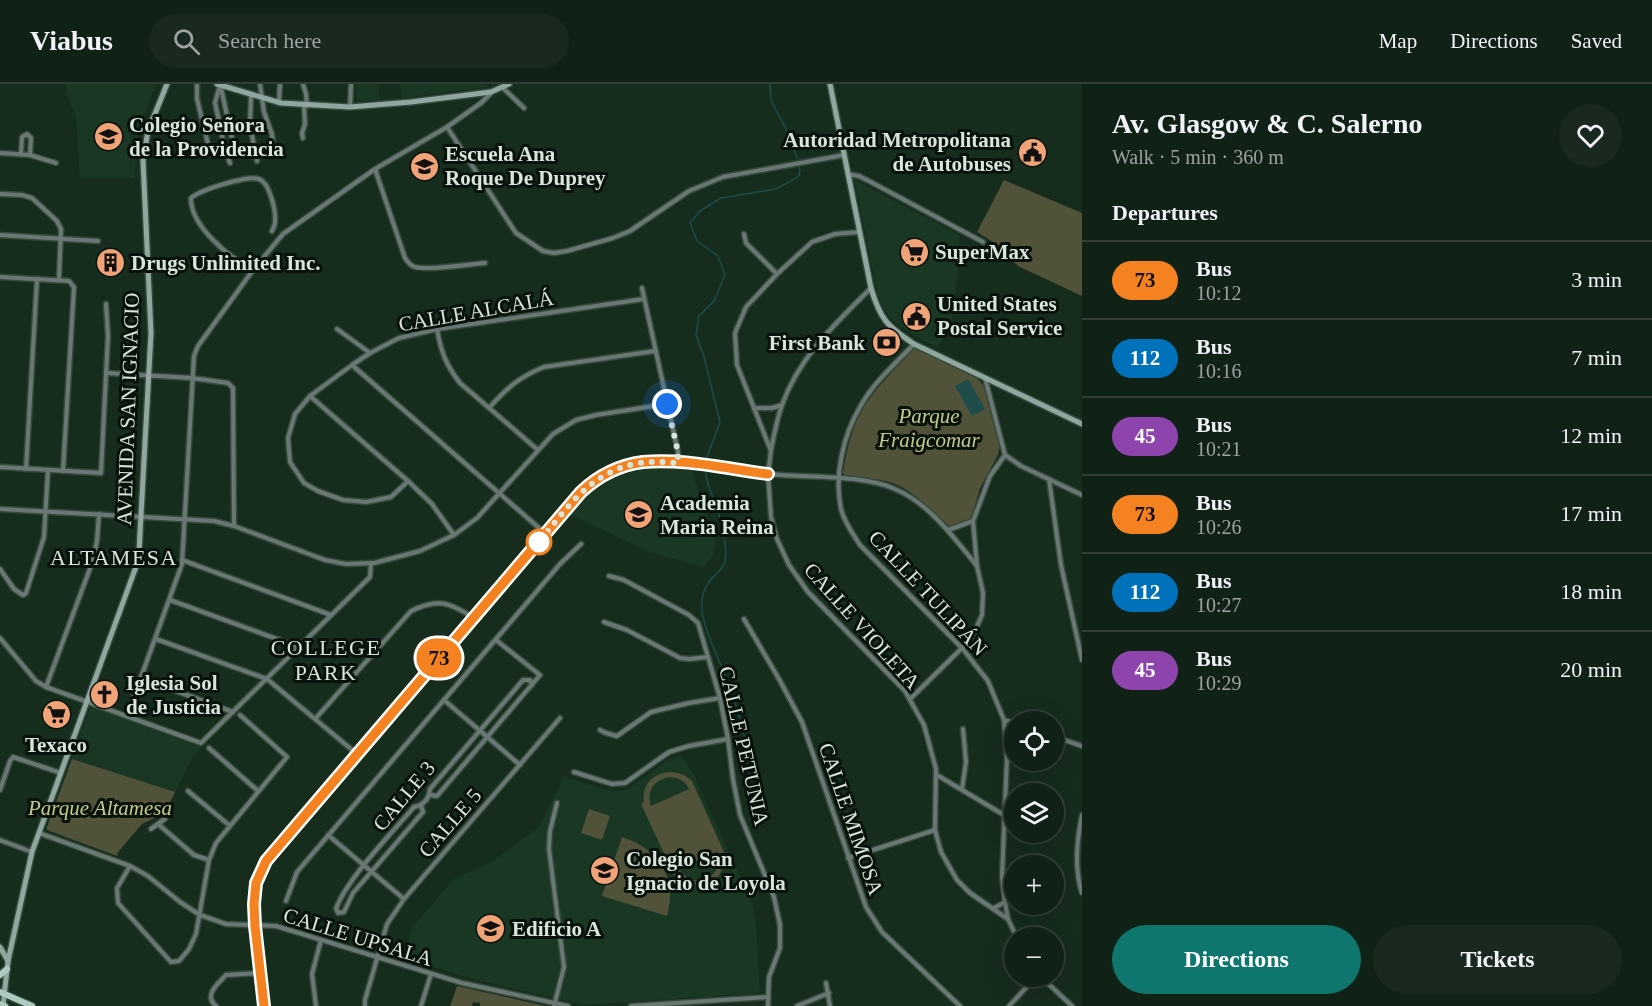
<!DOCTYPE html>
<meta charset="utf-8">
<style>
:root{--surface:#102116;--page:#19291f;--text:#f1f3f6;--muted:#9ca3a1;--line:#303e35;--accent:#0f766e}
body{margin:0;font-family:Georgia,serif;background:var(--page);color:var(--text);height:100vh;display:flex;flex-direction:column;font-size:22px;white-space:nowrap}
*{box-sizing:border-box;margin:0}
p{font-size:20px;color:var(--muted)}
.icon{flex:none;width:33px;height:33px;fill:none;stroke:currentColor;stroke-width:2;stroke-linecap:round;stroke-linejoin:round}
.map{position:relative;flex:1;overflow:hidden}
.details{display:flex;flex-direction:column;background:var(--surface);width:570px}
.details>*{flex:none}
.badge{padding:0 12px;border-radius:20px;font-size:21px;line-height:39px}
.fabs{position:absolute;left:1004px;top:627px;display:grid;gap:12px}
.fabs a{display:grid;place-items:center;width:60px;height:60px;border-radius:50%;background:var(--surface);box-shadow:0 6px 24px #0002,0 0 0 2px var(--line);font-size:30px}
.you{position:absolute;width:30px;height:30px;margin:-15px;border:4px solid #fff;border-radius:50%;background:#1a73e8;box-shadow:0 0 0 9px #1a73e833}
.map>.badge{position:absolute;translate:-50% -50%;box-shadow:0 0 0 3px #fff}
h2{padding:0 30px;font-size:22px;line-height:54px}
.round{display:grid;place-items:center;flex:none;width:63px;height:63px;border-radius:32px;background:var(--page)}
.headline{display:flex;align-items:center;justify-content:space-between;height:102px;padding:0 30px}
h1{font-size:28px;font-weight:600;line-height:45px}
.primary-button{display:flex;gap:12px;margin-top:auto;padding:12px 30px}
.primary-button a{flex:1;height:69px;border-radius:36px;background:var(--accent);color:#fff;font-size:24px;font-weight:600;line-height:69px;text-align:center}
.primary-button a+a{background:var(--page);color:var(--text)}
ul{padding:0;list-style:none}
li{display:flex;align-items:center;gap:18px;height:78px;padding:0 30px;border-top:2px solid var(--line)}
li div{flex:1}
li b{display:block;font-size:22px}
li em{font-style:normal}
li .badge{min-width:66px;font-weight:700;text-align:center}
header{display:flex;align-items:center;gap:36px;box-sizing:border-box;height:84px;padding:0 30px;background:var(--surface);border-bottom:2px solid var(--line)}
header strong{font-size:28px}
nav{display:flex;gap:33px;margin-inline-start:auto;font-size:21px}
.search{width:420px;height:54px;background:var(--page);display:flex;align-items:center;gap:15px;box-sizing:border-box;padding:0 21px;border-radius:33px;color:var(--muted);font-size:22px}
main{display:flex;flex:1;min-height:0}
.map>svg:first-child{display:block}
.built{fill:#1a3724}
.green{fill:#50523a;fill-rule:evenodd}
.water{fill:#1d4c4b}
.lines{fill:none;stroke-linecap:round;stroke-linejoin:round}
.stream{stroke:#1d4c4b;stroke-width:1.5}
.street-casing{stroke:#354a3b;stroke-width:7}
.secondary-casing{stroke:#354a3b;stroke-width:8}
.primary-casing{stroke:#354a3b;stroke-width:9}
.street{stroke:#6a7873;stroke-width:4}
.secondary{stroke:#90a79f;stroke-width:5}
.primary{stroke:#adcbc1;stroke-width:6}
.line-casing{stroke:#fff;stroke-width:14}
.line{stroke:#f58220;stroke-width:9}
.walk{stroke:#d7e5da;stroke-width:6;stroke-dasharray:0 10.8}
.stop-dot{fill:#fff;stroke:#f58220;stroke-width:3}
.labels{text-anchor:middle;stroke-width:6;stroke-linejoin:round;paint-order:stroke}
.poi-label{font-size:21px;font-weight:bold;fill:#d7e5da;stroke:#08120b;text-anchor:start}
.street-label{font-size:21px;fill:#d7e5da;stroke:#08120b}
.park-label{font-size:21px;font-style:italic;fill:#c4c98d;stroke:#08120b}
.neighbourhood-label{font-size:22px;letter-spacing:1.5px;fill:#d7e5da;stroke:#08120b}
</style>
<header>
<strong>Viabus</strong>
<div class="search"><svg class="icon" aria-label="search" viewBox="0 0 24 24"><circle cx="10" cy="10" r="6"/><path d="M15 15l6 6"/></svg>Search here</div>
<nav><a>Map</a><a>Directions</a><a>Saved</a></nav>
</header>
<main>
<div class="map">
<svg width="1082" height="922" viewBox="0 0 1082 922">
<rect width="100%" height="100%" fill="#162c1d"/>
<!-- built -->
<g class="built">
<polygon points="65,0 156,0 139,47 134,94 80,94 76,33 65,8 68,6"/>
<polygon points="356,0 378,0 380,16 357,17"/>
<polygon points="400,0 486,0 487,3 402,14"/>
<polygon points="855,96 959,151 959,175 952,237 938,264 910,249 898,241 885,228 878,212"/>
<polygon points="643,379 690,381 692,385 699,411 715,450 715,463 714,469 705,484 649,468 565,428 582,409 606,391"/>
<polygon points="93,623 202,664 194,671 165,729 142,740 118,768 117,772 48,747 47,743 90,624"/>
<polygon points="681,671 693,689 752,819 756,841 760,909 584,921 473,895 402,874 413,842 453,796 491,778 538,744 564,693 611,707 628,705 669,675"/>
</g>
<!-- green -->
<g class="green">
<polygon points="1004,96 1082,129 1082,212 1018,182 996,160 977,148"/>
<path d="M915 263 975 292 984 302 986 308 1000 361 998 371 980 404 972 433 969 436 951 443 948 442C930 425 911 403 886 397 873 394 860 394 847 393L843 389C847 365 852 341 865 321 879 300 898 282 915 263Z"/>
<polygon points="72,675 175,708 165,729 142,740 118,768 117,772 47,746 47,743"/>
<path d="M668 688C678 688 684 690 692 697L724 768C726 794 707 811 683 798L678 800 641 720 644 718C642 701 651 691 668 688ZM669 693C678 694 685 696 689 705L651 722C646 707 654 696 669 693ZM718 767C725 793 695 808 679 785Z"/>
<polygon points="589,725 610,732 602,756 581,749"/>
<path d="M622 753C659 765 678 794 667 832L602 812Z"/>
<polygon points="457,902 545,922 546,922 480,922 480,919 473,918 472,922 450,922"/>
</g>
<!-- water -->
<polygon class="water" points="968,295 985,325 972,332 955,302"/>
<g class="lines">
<!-- stream -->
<g class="stream">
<polyline points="770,0 771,16 786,45 798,76"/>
<polyline points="707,373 720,338 704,273 696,251 699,232 714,217 725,191 718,172 697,157 690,139 700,127 721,114 776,105 798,93 800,87 799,83"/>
<path d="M706 388C706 399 711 409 715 418 720 432 728 462 725 477 723 487 714 490 709 498 703 506 701 518 702 528 705 548 715 566 722 584 736 619 747 651 750 690"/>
</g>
<defs>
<g id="street">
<polyline points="197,0 197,15 209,64"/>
<polyline points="260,0 264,28 272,50 273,60"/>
<polyline points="303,0 306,10 307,22"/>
<polyline points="220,1 215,19 222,50 223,60 230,79"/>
<polyline points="502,3 524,24"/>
<polyline points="221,4 233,59"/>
<polyline points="251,11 250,41 257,77"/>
<polyline points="279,18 280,0"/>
<polyline points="350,23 351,0"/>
<polyline points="447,43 512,143 516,149 543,167 554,169 567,167 613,154 630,147 689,107 723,93 844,71"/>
<polyline points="303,54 302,49 305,40 304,22"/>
<polyline points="0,69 30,71 56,79"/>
<polyline points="21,70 22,53 27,50 31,54 30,71"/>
<path d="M375 85 405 174C408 178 410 182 415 183 429 187 469 180 485 179"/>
<polyline points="848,90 859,92 869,97 983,158"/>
<polyline points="0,110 22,111 32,114 57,137 61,145 59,196"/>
<polyline points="859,148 835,150 812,158 777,190 746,223 735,249 737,281 771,367 768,390 771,433 777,455 789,481 808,508 905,607 924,641 936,685 935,746 941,768 957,796 970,809 1008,835 1017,854"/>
<polyline points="744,150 746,159 777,190"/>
<polyline points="0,151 98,157"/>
<path d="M253 186C230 174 190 142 191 114 200 106 247 91 259 95 270 99 276 127 275 138 275 140 273 145 272 147"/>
<polyline points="0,193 69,197 74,203 63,387"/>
<polyline points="642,204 678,368 678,379"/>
<polyline points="337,245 370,269"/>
<path d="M437 245C441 268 446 281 460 299L538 366"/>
<path d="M914 260C895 280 873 299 860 323 843 352 834 392 841 425 844 438 853 450 860 461L962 564 988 597 1004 636 1007 674 1002 793 1005 818 1008 835"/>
<polyline points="352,281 546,450"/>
<polyline points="106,289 192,294 228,299 233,304 234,442"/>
<polyline points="985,294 1005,371 1021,382 1082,411"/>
<polyline points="310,312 408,397 432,420 454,451"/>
<path d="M489 324C507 304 519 293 544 283L655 267"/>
<polyline points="754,324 772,324 782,321"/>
<path d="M771 366C774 351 777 335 782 321 799 273 836 239 871 204"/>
<polyline points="0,383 101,389 108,252 106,220"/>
<polyline points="26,385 37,195"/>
<polyline points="1049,395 1061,481 1082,576"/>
<polyline points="408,397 391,413 366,418 343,416 318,407 304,399 290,378 288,354 295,330 310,312 352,281 370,269 399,254 437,245 644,215"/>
<polyline points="0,425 214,437 234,442 325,476 346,480 374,479 420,467 454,451 477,434 553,350 576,336 596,331 667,320"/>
<polyline points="948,446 973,437"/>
<polyline points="182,476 331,531"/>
<polyline points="0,485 14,505 23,511 26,509 44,453 48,386"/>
<polyline points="609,492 624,496 689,531 698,539 720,614 728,655 733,695 740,731 774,813 780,841 780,864 769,893 768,922"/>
<polyline points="170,516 299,563"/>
<polyline points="744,535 779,595 802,638 866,823 882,848 960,922"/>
<polyline points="604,538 627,546 680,574 689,575 707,573"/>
<polyline points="0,554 36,597 46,603 201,659 370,493 371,479"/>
<polyline points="156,555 267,595 357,670"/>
<polyline points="141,594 233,628"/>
<polyline points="46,603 92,479 97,457 99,430"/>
<polyline points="910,615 962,564 974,549 982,531 983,509 977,482 973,437 990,392 1005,371"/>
<polyline points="444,616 520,681"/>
<polyline points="127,632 182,480 194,272 198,262 253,186 283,150 375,85 447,43 481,19 491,9"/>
<path d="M316 634 411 527C438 514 449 518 474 534"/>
<polyline points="1004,636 1014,639"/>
<polyline points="600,646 606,649 617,652 651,628 689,619 720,614"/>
<polyline points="1053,652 1082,662"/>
<polyline points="209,664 258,707"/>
<polyline points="574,688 612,700 625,699 669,668 689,662 728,655"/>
<polyline points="937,691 1004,731"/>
<polyline points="962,705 966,678 963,645"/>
<polyline points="0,706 10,677 13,673 61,689"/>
<polyline points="188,707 229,741"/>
<polyline points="430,711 437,712 540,591 496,556"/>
<path d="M421 722 423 728 353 809 344 828 338 829 336 824C350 791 390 751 414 723 424 721 429 715 430 705L523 596H530L532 601"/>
<path d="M1082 731C1077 755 1074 785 1082 809"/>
<polyline points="158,740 194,771 209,776"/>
<polyline points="151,745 165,735"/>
<polyline points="39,749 130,782 148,792 180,818 200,831 226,840 276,842 462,899 568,922"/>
<polyline points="328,751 404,815"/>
<polyline points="0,756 32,768"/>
<polyline points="848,774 935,746"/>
<polyline points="130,782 117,804 118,819 171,878 179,877 189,865 196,850 209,776 216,759 287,673 240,631"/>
<polyline points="286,817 297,788 560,480 581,460"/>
<polyline points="994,824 1005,818"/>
<polyline points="1040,892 1072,922"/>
<polyline points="826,899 830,922"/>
<path d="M216 922C203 911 218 900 226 891L260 889"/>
<path d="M264 922 254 820 257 799 266 777 581 408C598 393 619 381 642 378 684 373 727 386 769 390 807 394 861 390 895 405 929 419 955 455 977 482"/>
<polyline points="316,922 312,890 321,856"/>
<polyline points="365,922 365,916 387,840 404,815 560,634"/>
<polyline points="421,922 431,890"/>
<polyline points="554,922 564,883 549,765 550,747 557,719"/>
<polyline points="631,922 768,913"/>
<polyline points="797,922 829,909"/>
<polyline points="1009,922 1037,892"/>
</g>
<g id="secondary">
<polyline points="217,0 281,19 350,23 411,18 491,8 509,0"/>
<path d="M830 0 871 204C880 235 887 242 914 260L1082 340"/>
<polyline points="0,863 8,877"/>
<polyline points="3,922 8,877 32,768 137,480 139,468 151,249 143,76 148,47 167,0"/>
</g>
<g id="primary">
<polyline points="0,891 7,885"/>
<polyline points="0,908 32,922"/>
<polyline points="0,920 5,922"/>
</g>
</defs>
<!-- street casing -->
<use href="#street" class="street-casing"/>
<!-- secondary casing -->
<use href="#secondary" class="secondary-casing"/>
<!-- primary casing -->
<use href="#primary" class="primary-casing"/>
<!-- street -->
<use href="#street" class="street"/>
<!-- secondary -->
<use href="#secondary" class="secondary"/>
<!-- primary -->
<use href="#primary" class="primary"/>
</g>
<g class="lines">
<defs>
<path id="line" d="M264 922 255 842 254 820 256 799 266 777 581 408C598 392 620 381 643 378 683 374 728 385 768 390"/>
</defs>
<!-- line casing -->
<use href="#line" class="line-casing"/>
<!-- line -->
<use href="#line" class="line"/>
<!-- walk -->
<path class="walk" d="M539 458 533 465C565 428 588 387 640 379 652 377 665 378 678 379V368L667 320"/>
</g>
<!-- icons -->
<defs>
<symbol id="school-disc" viewBox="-11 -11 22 22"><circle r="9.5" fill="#efa377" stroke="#08120b"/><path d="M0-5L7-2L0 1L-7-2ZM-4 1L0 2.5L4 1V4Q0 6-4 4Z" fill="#111"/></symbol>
<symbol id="civic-disc" viewBox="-11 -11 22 22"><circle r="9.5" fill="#efa377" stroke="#08120b"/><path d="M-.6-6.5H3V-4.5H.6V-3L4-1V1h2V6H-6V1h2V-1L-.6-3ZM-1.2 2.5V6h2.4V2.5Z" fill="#111"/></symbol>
<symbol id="supermarket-disc" viewBox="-11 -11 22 22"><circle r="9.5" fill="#efa377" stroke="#08120b"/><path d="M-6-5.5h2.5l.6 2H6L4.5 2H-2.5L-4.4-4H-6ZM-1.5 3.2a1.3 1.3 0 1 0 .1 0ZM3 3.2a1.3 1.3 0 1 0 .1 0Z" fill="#111"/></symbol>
<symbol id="building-disc" viewBox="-11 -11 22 22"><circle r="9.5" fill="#efa377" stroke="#08120b"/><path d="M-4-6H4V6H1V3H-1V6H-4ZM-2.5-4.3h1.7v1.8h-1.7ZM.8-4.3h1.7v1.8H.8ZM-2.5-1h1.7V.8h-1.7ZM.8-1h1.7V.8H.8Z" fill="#111"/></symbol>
<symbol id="bank-disc" viewBox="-11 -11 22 22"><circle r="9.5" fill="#efa377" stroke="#08120b"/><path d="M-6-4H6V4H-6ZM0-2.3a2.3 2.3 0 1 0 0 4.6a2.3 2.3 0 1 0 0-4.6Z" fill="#111"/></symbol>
<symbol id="church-disc" viewBox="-11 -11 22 22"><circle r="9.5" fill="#efa377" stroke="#08120b"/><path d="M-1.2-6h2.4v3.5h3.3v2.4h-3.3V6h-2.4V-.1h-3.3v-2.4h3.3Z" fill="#111"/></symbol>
</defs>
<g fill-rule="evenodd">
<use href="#school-disc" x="92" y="36" width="33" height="33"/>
<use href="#civic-disc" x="1016" y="52" width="33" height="33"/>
<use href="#school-disc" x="408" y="66" width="33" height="33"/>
<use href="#supermarket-disc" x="898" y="152" width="33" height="33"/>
<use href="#building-disc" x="94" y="162" width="33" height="33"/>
<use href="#civic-disc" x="900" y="216" width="33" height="33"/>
<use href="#bank-disc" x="870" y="242" width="33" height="33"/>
<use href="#school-disc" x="622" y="414" width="33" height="33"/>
<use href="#church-disc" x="88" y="594" width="33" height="33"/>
<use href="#supermarket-disc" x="40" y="614" width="33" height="33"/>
<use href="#school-disc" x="588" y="770" width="33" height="33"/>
<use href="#school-disc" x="474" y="828" width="33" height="33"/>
</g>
<!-- markers -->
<circle class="stop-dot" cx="539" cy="458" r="12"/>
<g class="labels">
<!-- poi labels -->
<g class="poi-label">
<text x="129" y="48">Colegio Señora<tspan x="129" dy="24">de la Providencia</tspan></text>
<text x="1011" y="63" text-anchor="end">Autoridad Metropolitana<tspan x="1011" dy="24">de Autobuses</tspan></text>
<text x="445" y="77">Escuela Ana<tspan x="445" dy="24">Roque De Duprey</tspan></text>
<text x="935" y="175">SuperMax</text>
<text x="131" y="186">Drugs Unlimited Inc.</text>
<text x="937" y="227">United States<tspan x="937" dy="24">Postal Service</tspan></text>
<text x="865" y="266" text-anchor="end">First Bank</text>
<text x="660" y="426">Academia<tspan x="660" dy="24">Maria Reina</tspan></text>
<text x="126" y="606">Iglesia Sol<tspan x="126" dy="24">de Justicia</tspan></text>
<text x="56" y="668" text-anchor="middle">Texaco</text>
<text x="626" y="782">Colegio San<tspan x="626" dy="24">Ignacio de Loyola</tspan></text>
<text x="512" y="852">Edificio A</text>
</g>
<!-- street labels -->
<g class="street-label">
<text transform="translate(476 227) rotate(-10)" y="7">CALLE ALCALÁ</text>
<text transform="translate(128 325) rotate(-88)" y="7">AVENIDA SAN IGNACIO</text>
<text transform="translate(928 509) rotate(47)" y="7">CALLE TULIPÁN</text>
<text transform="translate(862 542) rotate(48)" y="7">CALLE VIOLETA</text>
<text transform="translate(744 662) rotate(77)" y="7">CALLE PETUNIA</text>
<text transform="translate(404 712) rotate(-50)" y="7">CALLE 3</text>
<text transform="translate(851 735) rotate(71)" y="7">CALLE MIMOSA</text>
<text transform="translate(450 739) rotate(-49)" y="7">CALLE 5</text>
<text transform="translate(358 853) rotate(17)" y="7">CALLE UPSALA</text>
</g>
<!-- park labels -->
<g class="park-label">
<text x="929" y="339">Parque<tspan x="929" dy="24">Fraigcomar</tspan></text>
<text x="100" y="731">Parque Altamesa</text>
</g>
<!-- neighbourhood labels -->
<g class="neighbourhood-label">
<text x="114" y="481">ALTAMESA</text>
<text x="326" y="571">COLLEGE<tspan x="326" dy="25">PARK</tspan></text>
</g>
</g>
</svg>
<div class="fabs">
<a><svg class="icon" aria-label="locate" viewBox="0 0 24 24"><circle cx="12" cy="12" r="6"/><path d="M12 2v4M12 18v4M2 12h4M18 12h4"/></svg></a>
<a><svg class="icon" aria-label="layers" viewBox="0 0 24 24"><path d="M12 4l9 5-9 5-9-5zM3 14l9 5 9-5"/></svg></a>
<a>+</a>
<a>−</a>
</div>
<div class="you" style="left:667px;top:320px"></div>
<b class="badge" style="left:439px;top:574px;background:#f58220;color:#111">73</b>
</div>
<section class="details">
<div class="headline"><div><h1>Av. Glasgow &amp; C. Salerno</h1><p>Walk · 5 min · 360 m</p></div><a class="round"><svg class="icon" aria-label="heart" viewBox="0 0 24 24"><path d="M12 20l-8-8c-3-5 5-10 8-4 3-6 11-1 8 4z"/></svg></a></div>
<h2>Departures</h2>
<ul>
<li><span class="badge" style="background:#f58220;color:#111">73</span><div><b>Bus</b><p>10:12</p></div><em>3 min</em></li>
<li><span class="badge" style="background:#0072bc;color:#fff">112</span><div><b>Bus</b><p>10:16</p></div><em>7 min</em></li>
<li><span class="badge" style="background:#8e44ad;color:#fff">45</span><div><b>Bus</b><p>10:21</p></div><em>12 min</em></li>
<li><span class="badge" style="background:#f58220;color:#111">73</span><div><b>Bus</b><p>10:26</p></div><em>17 min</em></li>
<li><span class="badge" style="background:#0072bc;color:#fff">112</span><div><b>Bus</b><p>10:27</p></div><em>18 min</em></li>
<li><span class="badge" style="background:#8e44ad;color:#fff">45</span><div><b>Bus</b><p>10:29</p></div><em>20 min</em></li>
</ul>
<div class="primary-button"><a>Directions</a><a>Tickets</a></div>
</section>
</main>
